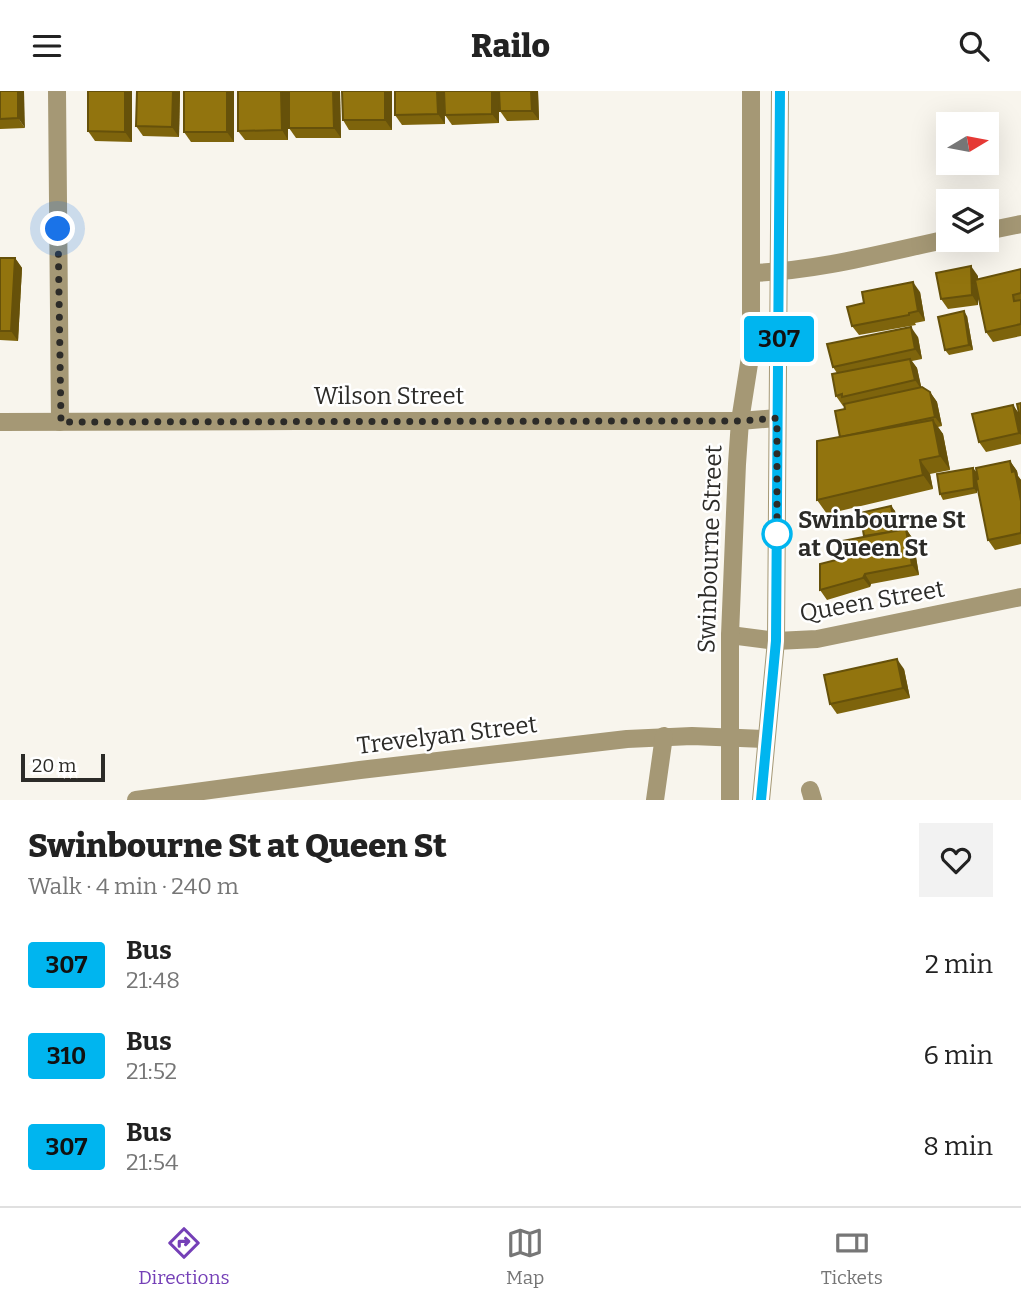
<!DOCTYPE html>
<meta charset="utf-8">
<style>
:root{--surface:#fff;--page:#f2f2f2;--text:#222;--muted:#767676;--line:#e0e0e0;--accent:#7540b7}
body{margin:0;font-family:Bitter,serif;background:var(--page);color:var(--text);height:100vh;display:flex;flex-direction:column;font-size:26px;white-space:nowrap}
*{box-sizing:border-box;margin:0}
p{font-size:23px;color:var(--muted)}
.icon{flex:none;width:38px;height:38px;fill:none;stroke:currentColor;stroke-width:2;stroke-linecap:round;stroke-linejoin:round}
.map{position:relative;height:709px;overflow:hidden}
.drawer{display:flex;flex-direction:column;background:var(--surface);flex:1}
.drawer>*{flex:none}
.badge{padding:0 14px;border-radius:5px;font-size:24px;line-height:46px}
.needle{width:46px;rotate:80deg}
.fabs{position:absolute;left:936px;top:21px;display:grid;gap:14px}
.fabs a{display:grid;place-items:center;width:63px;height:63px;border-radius:0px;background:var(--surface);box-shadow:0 7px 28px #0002;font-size:35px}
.scale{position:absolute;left:21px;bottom:18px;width:84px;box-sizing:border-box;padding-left:7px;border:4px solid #2c2b28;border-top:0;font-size:19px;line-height:24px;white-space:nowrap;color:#2c2b28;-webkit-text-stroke:5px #fff;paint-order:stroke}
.you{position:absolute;width:35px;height:35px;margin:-18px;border:5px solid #fff;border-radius:50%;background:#1a73e8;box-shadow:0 0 0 10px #1a73e833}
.map>.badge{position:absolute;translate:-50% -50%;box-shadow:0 0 0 4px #fff}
.round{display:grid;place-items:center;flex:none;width:74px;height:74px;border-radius:0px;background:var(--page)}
.headline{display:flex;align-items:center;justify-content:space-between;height:119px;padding:0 28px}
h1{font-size:33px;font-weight:800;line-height:52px}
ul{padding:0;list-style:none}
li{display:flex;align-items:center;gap:21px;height:91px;padding:0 28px}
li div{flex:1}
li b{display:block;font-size:26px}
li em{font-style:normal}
li .badge{min-width:77px;font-weight:700;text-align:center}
header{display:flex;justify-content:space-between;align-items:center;height:91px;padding:0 28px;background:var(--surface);font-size:32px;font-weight:800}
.dock{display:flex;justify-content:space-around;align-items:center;height:98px;border-top:2px solid var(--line);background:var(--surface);font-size:19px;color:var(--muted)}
.dock a{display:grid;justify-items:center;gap:4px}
.dock .selected{color:var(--accent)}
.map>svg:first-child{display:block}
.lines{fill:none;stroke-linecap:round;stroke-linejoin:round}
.minor{stroke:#a59875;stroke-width:18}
.wall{fill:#7e640c}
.shaded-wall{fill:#66510a}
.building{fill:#92740e;stroke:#66510a;stroke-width:2}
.line-casing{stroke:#fff;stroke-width:16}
.line{stroke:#00b5ef;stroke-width:10}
.walk{stroke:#2c2b28;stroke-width:7;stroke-dasharray:0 12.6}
.stop-dot{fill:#fff;stroke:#00b5ef;stroke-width:3.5}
.labels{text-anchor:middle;stroke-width:5;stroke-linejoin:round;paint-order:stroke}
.street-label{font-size:24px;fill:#2c2b28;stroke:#fff}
.stop-label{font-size:24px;font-weight:bold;fill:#2c2b28;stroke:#fff;text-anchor:start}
</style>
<header><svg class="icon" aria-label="menu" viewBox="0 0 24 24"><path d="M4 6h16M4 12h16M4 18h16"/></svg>Railo<svg class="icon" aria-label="search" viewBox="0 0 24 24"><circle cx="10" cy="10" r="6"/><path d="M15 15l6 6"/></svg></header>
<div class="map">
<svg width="1021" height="709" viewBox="0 0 1021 709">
<rect width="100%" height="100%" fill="#f8f5ed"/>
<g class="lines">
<!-- minor -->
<g class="minor">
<polyline points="57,0 60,331"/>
<polyline points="987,140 1021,133"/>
<path d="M751 182C818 180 883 162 948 148"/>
<polyline points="0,331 297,330 740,330 777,327"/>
<polyline points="730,544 776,550 817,548 1021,506"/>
<polyline points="810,699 813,709"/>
<polyline points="136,709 360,679 627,648 692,645 766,648"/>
<polyline points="655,709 664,645"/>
<polyline points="730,709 730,544 737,373 740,330 751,260 751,0"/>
<polyline points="761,709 776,550 780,0"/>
</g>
</g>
<!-- wall -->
<g class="wall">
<polygon points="0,0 25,37 0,38"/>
<polygon points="88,0 132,0 132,51 95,50 88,40"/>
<polygon points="137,0 180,0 179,46 143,45 136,35"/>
<polygon points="184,0 234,0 234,51 191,51 184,41"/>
<polygon points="238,0 288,0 288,49 245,49 238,40"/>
<polygon points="289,0 340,0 341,47 296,47 289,37"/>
<polygon points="342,0 392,0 392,39 349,39 343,29"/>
<polygon points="444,0 499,0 499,32 452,34 445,24"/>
<polygon points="444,0 445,33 402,34 395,24"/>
<polygon points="499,0 538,0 539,29 507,30 500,20"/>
<polygon points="0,167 15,167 22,177 18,250 0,249"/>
<polygon points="1021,178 1021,245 993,251 986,241 978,206 978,214 948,218 941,208 978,185 978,188"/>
<polygon points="920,201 925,230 915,232 916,234 859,244 852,235"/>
<polygon points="967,225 973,259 949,264 945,259"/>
<polygon points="918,246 922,268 912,270 917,277 921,296 930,301 937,311 942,335 938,336 943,343 950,379 930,383 933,398 827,423 817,409 840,346 845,318 844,315 843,315 836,305 837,282 833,276"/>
<polygon points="1021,312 1021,353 986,361 979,351 1013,314 1019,323"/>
<polygon points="1010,370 1017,380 1018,385 1021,389 1021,453 995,459 988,449 977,394 977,402 943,409 940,403 973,377 977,382 977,389"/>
<polygon points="891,415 895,420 899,439 906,438 913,448 919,484 871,493 870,496 827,509 820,499 844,467"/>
<polygon points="904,578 910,607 837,623 830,613"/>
</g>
<!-- shaded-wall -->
<g class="shaded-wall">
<polygon points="18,0 24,0 25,37 18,27"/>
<polygon points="125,0 132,0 132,51 125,41"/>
<polygon points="173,0 180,0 179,46 172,36"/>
<polygon points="227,0 234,0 234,51 227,41"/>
<polygon points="281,0 288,0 288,49 282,39"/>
<polygon points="333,0 340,0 341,47 334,37"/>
<polygon points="385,0 392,0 392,39 385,29"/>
<polygon points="437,0 444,0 445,33 438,23"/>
<polygon points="492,0 499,0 499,32 492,23"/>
<polygon points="531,0 538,0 539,29 532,20"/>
<polygon points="15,167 22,177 18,250 11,240"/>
<polygon points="971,175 978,185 978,214 972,204"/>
<polygon points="913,191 920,201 925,230 918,220"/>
<polygon points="964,220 967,225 973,259 969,254"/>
<polygon points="911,236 918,246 922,268 915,258"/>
<polygon points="910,268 917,277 922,299 915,289"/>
<polygon points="930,301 937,311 942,335 935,326"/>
<polygon points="1013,314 1020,324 1021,329 1021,344 1019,342"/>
<polygon points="933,329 943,343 950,379 940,365"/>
<polygon points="920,369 930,383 933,398 923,384"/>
<polygon points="1010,370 1017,380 1018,385 1021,389 1021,410 1012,381"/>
<polygon points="973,377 977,382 977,402 974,397"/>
<polygon points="891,415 895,420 900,445 896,440"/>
<polygon points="906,438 913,448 919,484 912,474"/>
<polygon points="865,483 871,493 870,496 863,487"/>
<polygon points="897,568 904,578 910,607 903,597"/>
</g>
<!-- building -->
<g class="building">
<polygon points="0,0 18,0 18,27 0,28"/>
<polygon points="88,0 125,0 125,41 88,40"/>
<polygon points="137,0 173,0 172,36 136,35"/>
<rect x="184" y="0" width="43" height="41"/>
<polygon points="238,0 281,0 282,39 238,40"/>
<polygon points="289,0 333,0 334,37 289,37"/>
<polygon points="342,0 385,0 385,29 343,29"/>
<polygon points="395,0 437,0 438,23 395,24"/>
<polygon points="444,0 492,0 492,23 445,24"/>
<polygon points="499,0 531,0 532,20 500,20"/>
<polygon points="0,167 15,167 11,240 0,240"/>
<polygon points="971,175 972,204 941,208 936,182"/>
<polygon points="1021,178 1021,202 1013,204 1014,210 1021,209 1021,233 986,241 975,189"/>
<polygon points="913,191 918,220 909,222 909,224 852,235 847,216 864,212 862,201"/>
<polygon points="964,220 969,254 945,259 938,226"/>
<polygon points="911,236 915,258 833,276 827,253"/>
<polygon points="910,268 915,289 842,306 842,303 836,305 832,283"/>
<polygon points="922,296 930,301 935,326 840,346 835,320 845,318 844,313"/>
<polygon points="1021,312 1021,331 1017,313"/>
<polygon points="1013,314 1019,342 979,351 972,323"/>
<polygon points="933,329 940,365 920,369 923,384 817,409 817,350"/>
<polygon points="1010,370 1012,381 1015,380 1021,410 1021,442 988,449 976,389 978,388 976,377"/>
<polygon points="973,377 974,397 940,403 937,383"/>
<polygon points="891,415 896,440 864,445 860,422"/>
<polygon points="906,438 912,474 865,483 863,487 820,499 820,473 844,467 842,450"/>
<polygon points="897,568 903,597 830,613 824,584"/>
</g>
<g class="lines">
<defs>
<polyline id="line" points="761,709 776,550 780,0"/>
</defs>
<!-- line casing -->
<use href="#line" class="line-casing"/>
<!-- line -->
<use href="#line" class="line"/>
<!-- walk -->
<polyline class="walk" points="58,138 61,331 674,330 740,330 777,327 777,443"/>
</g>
<!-- markers -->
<circle class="stop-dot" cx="777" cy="443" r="14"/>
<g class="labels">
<!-- street labels -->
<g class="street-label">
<text x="389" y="313">Wilson Street</text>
<text transform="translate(710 458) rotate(-88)" y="8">Swinbourne Street</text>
<text transform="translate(872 510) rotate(-10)" y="8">Queen Street</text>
<text transform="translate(447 644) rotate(-7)" y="8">Trevelyan Street</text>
</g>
<!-- stop labels -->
<g class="stop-label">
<text x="798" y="437">Swinbourne St<tspan x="798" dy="28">at Queen St</tspan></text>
</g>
</g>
</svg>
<div class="fabs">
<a><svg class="needle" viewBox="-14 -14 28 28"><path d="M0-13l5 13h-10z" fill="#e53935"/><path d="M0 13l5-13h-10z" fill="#767676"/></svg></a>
<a><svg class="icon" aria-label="layers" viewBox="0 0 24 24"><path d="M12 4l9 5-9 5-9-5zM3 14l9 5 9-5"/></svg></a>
</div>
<div class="scale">20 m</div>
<div class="you" style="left:58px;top:138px"></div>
<b class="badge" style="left:779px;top:248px;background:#00b5ef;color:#111">307</b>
</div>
<section class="drawer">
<div class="headline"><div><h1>Swinbourne St at Queen St</h1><p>Walk · 4 min · 240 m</p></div><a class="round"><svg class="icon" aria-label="heart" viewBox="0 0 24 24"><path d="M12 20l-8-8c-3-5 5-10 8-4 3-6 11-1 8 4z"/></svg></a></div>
<ul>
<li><span class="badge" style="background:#00b5ef;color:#111">307</span><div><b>Bus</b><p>21:48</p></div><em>2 min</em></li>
<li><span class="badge" style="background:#00b5ef;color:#111">310</span><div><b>Bus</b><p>21:52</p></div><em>6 min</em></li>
<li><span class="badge" style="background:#00b5ef;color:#111">307</span><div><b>Bus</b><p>21:54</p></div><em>8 min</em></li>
</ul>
</section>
<nav class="dock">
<a class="selected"><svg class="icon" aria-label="directions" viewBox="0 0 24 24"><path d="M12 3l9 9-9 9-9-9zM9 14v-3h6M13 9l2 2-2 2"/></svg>Directions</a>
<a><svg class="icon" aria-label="map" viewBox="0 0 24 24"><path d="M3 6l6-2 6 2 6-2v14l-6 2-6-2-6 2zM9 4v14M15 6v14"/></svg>Map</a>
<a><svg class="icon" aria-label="tickets" viewBox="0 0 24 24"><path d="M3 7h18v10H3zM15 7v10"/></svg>Tickets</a>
</nav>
